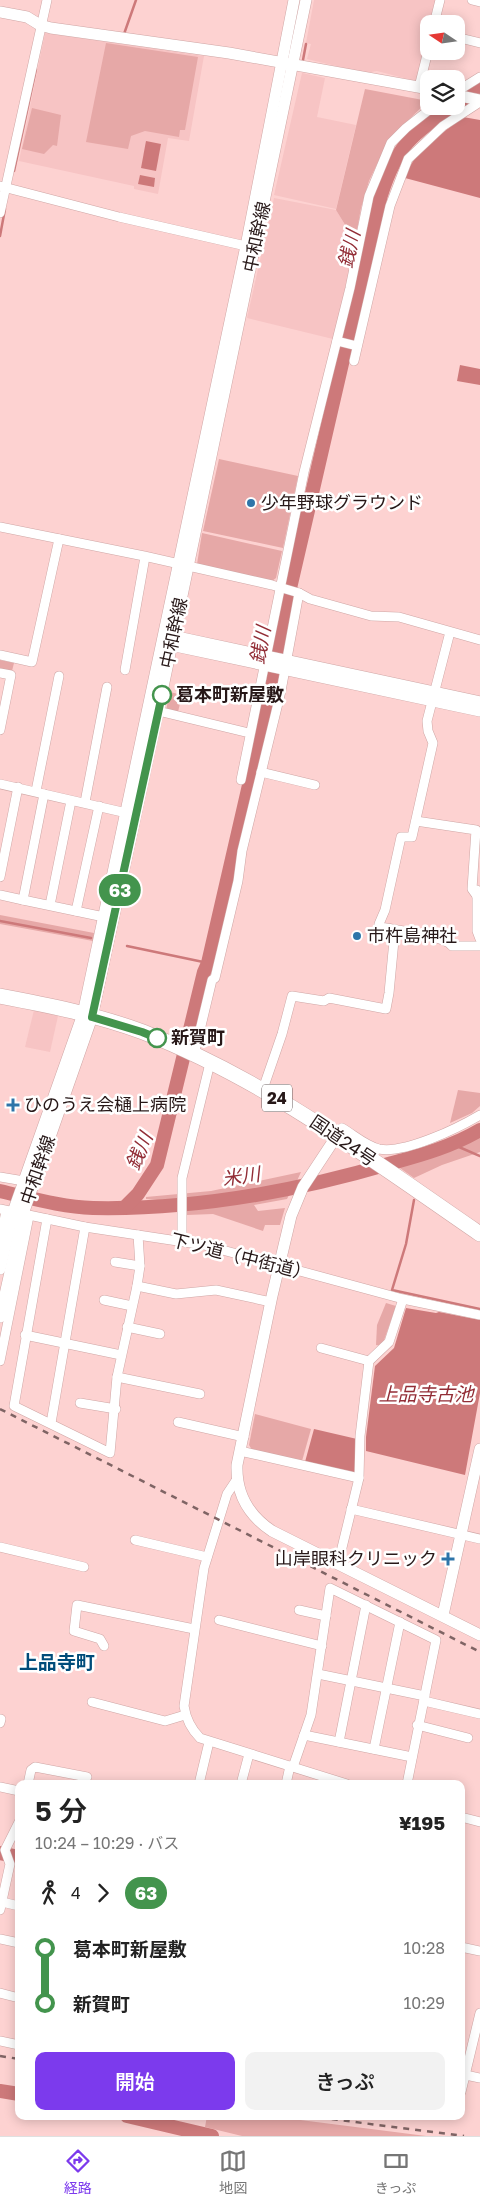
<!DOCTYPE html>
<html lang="ja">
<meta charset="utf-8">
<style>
:root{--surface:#fff;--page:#f2f2f2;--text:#222;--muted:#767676;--line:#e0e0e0;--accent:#7c3aed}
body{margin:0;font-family:"Golos Text","Noto Sans JP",sans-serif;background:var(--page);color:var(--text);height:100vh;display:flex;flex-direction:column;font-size:19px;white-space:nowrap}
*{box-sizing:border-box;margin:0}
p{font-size:16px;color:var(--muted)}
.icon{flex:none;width:28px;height:28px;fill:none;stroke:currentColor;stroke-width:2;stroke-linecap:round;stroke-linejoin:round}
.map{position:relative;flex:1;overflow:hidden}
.sheet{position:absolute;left:15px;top:1780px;width:450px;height:340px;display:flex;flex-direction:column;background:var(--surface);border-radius:10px;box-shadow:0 2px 12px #0003}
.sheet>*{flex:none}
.badge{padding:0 10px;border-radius:16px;font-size:18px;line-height:32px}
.needle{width:32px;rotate:283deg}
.buttons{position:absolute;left:420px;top:15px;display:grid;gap:10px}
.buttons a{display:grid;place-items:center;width:45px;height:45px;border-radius:10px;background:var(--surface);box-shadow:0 2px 12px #0003;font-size:25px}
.map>.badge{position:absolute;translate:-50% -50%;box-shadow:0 0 0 2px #fff}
.legs{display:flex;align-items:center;gap:8px;height:55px;padding:0 20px;font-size:16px}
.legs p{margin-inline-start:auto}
.overview{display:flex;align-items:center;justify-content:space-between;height:85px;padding:0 20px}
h1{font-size:28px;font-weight:600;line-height:38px}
.cta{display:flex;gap:10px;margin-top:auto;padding:10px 20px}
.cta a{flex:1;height:58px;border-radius:10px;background:var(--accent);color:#fff;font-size:20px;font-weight:600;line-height:58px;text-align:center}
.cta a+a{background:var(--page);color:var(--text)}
ul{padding:0 20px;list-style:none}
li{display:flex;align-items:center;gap:18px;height:55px;font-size:19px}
li i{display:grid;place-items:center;width:8px;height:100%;margin:0 6px;background:currentColor}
li i::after{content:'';width:12px;height:12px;margin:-6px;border:4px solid;border-radius:50%;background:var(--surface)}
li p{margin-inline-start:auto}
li:first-child i{background:linear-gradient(#0000 50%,currentColor 0)}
li:last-child i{background:linear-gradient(currentColor 50%,#0000 0)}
.tabs{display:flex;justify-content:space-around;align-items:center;height:70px;border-top:1px solid var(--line);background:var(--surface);font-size:14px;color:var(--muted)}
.tabs a{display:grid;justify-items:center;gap:2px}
.tabs .active{color:var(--accent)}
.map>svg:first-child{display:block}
.built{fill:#f7c4c4}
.green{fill:#e6a8a7}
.water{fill:#cd797a}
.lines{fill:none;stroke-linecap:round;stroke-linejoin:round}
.stream{stroke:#cd797a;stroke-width:2.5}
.river{stroke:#cd797a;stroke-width:14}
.street-casing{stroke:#cfa6a5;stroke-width:10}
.secondary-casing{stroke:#cfa6a5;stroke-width:12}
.highway-casing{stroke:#cfa6a5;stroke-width:16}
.street{stroke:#fff;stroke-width:9}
.secondary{stroke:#fff;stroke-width:11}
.highway{stroke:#fff;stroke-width:15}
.rail{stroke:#7f6464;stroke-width:2.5;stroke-dasharray:6 6;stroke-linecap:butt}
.line-1-casing{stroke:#fff;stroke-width:11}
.line-1{stroke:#43944d;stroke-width:8}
.poi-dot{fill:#2e75a9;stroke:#fff;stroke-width:2}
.stop-1-dot{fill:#fff;stroke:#43944d;stroke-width:2.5}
.labels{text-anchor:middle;stroke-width:5;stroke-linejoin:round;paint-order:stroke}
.shield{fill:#fff;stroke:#685d5d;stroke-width:1}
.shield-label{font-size:16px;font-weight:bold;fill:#271818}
.street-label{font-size:18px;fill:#271818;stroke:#fff}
.poi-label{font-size:18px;fill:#271818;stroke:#fff;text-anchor:start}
.stop-label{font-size:18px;font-weight:bold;fill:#271818;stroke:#fff;text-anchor:start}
.water-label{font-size:19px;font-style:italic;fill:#922d36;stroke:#fff}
.neighbourhood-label{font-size:19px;font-weight:bold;fill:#004c7a;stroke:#fff}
</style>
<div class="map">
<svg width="480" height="2136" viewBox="0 0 480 2136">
<rect width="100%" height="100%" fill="#fdd2d1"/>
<!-- built -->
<g class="built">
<polygon points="314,0 439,0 433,24 429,24 429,42 419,82 377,71 365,73 307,59 311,44 306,43"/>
<polygon points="45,33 204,56 189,141 168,138 158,194 134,189 134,186 19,161"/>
<polygon points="302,73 325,78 317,117 356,125 336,209 274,195"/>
<polygon points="274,198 336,210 356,243 333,339 247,318"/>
<polygon points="34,1010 58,1016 50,1052 25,1047"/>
</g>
<!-- green -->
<g class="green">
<polygon points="106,43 198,57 185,130 180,130 179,137 145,131 131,136 128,149 86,142"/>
<polygon points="365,89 428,101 389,139 369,181 361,208 355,241 336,210"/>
<polygon points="32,108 61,115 57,146 53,145 44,154 22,149"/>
<polygon points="219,459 298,476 283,548 203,531"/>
<polygon points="202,533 282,551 276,578 272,581 197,564"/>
<polygon points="0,660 14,663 12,671 0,669"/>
<polygon points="170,692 182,695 178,712 166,710"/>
<polygon points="0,915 94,933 93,941 0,924"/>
<polygon points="458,1090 480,1093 480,1106 472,1113 450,1123"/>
<polygon points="480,1133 480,1152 442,1165 414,1178 397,1166 438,1152"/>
<path d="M301 1172 296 1183C254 1194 189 1204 146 1199V1197L211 1191Z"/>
<polygon points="290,1193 287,1199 254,1205 258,1211 285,1208 280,1225 265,1225 263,1231 213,1214 187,1215 187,1207 237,1203"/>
<polygon points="386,1303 396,1306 382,1346 376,1345 377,1325"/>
<polygon points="255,1414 311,1429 302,1461 252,1450 249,1445"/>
<polygon points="207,2116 269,2116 426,2136 242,2136 205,2127"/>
</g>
<!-- water -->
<g class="water">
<path d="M463 117 480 120V198L405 178C413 151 441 135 463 117Z"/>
<polygon points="146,141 161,144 156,171 141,168"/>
<polygon points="140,175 155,178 154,187 138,184"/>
<polygon points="460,365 480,369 480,385 457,381"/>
<polygon points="406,1308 436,1313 439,1312 480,1320 480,1393 465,1475 366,1451 366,1437 375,1366 394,1348"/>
<polygon points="314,1429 357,1439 358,1475 305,1462"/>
</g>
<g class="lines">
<!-- stream -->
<g class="stream">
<polyline points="124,34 136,0"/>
<polyline points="303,60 306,44"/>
<polyline points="14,171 36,69"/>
<polyline points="0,236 5,209"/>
<polyline points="0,921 91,938"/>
<polyline points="127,946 208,963"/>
<polyline points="456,1141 459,1147 480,1156"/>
<polyline points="414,1200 406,1244 392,1290 480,1309"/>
</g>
<!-- river -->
<g class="river">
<polyline points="459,103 480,89"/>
<path d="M0 1191C31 1198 61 1207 93 1208 192 1210 297 1191 392 1163 422 1155 453 1146 480 1130"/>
<path d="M125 1207 138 1194 157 1165 204 972 208 963 273 681 288 597 381 195C397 145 411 135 454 106"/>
<polyline points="0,1853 19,1857"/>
<polyline points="0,2091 19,2094"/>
<polyline points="127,2116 212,2136"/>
</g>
<defs>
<g id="street">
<polyline points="472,0 480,2"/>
<polyline points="434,24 440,0"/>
<polyline points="456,37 480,43"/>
<polyline points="419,87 429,47"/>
<polyline points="456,92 480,77"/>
<polyline points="0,186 119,217 246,246"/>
<polyline points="0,213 47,0"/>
<polyline points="337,341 357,346"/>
<polyline points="354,361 390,206 408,159 443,126 480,102"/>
<polyline points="0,527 144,556 272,585 299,593 310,599 371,616 399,617 480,640"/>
<path d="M450 632 427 721 428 731 433 743 412 837H401L385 910 379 924 381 927C395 930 444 935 452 946H480"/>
<polyline points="0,655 32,662 59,539"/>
<polyline points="125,670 145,557"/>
<polyline points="0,673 11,675 0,730"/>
<polyline points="158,711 245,732"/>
<polyline points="261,772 315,785"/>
<polyline points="241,780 304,472 350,288 369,196 391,143 406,128 434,106"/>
<polyline points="0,784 131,814"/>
<polyline points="36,791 59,676"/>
<polyline points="44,794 23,900 104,917"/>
<polyline points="85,802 107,687"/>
<polyline points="416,821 476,830 472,889 477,896"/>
<polyline points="0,877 18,787"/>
<polyline points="477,890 477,931 480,939"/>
<polyline points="0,895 23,900"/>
<polyline points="50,905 71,801"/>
<polyline points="76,911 99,806"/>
<polyline points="194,1055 212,980 215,978 238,881 242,851 281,691 299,593"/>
<polyline points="263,1089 282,1034 292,996 324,1001 329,998 386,1009 389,993 395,930"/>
<path d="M336 1137 342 1128C354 1135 366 1146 379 1149 405 1154 458 1128 480 1115"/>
<polyline points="0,1177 24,1181"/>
<polyline points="0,1209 85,1227 204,1245 403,1299 480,1315"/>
<polyline points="47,1219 14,1406 110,1453 117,1377 137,1286 140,1266 138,1235"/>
<polyline points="0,1241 6,1211"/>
<polyline points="182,1241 182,1178 210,1063"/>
<polyline points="115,1262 140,1266"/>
<polyline points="137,1286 176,1294 216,1290 271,1302"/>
<polyline points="104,1300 132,1306"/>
<polyline points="127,1327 160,1334"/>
<polyline points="25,1335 121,1355"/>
<polyline points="321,1348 369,1361"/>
<polyline points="0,1361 29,1216"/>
<polyline points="117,1377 200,1394"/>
<polyline points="80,1403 116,1409"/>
<polyline points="178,1422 244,1437"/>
<polyline points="51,1423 85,1227"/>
<polyline points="240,1451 359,1478"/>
<path d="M237 1479 227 1494 204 1568 184 1706C186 1719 191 1729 200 1738L347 1784"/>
<polyline points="351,1509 480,1539"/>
<polyline points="135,1540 207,1557"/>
<polyline points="0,1547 84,1567"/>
<polyline points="338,1564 359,1478 360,1436 369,1361 389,1342 403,1299"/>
<polyline points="299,1610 326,1616"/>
<polyline points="219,1620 322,1646"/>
<polyline points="104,1646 100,1639 74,1631 77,1605 194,1629"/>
<polyline points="318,1674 425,1696"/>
<polyline points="424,1701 480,1714"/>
<polyline points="92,1702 165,1721 185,1715"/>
<polyline points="0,1723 1,1719"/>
<polyline points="417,1725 468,1738"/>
<polyline points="304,1735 412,1757"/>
<polyline points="339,1742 366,1605"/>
<polyline points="374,1749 400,1622"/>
<polyline points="293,1767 311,1715 330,1588 436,1640 407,1784"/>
<polyline points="28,1784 31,1770 35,1767 87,1777"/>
<polyline points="199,1784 209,1742"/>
<polyline points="241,1784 249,1754"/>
<polyline points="286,1784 290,1766"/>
<polyline points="0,1787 19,1791"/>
<polyline points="461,1817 480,1822"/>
<polyline points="2,1902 19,1906"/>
<polyline points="0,1910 10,1864 5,1850 19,1822"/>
<polyline points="0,1939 19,1943"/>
<polyline points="461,1947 480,1951"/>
<polyline points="0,1993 19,1998"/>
<polyline points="0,2041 19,2045"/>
<polyline points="461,2074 480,2078"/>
<polyline points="461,2092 480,2013"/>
</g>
<g id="secondary">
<polyline points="0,12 27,17 40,25 51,28 229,53 429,89"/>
<polyline points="456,95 480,100"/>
<polyline points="168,635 480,702"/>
<polyline points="166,644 480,711"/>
<path d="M336 1137 303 1187 291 1216 272 1296 237 1465C236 1493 248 1515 272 1531L480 1635"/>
<polyline points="0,1269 13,1212 83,1014 246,246 294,0"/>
<polyline points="0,1317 23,1214 92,1017 158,711 306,0"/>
<polyline points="443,1615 480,1449"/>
</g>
<path id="highway" d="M0 996C48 1005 97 1015 143 1032 266 1080 372 1160 480 1234"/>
</defs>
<!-- street casing -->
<use href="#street" class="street-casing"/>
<!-- secondary casing -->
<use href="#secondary" class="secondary-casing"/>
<!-- highway casing -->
<use href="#highway" class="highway-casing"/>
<!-- street -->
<use href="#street" class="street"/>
<!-- secondary -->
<use href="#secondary" class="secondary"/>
<!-- highway -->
<use href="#highway" class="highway"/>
<!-- rail -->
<g class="rail">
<polyline points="0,1409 480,1652"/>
<polyline points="0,2056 19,2059"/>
<polyline points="308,2116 464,2136"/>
</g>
</g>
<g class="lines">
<defs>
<polyline id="line-1" points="157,1038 142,1032 92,1017 162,695"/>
</defs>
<!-- line-1 casing -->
<use href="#line-1" class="line-1-casing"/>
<!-- line-1 -->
<use href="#line-1" class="line-1"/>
</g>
<!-- markers -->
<g class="poi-dot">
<circle cx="251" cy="503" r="5"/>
<circle cx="357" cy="936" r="5"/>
<path d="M10.5 1097.5h5v5h5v5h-5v5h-5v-5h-5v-5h5z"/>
<path d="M445.5 1551.5h5v5h5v5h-5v5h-5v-5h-5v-5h5z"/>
</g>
<g class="stop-1-dot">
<circle cx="162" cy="695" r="9"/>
<circle cx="157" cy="1038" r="9"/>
</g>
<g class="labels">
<!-- shield labels -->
<rect class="shield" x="262" y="1084.5" width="30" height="27" rx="4"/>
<g class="shield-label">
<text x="277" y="1104">24</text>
</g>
<!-- street labels -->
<g class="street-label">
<text transform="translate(257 237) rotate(-78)" y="6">中和幹線</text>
<text transform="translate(174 633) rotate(-78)" y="6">中和幹線</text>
<text transform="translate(343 1141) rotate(34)" y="6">国道24号</text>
<text transform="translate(38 1170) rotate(-71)" y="6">中和幹線</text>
<text transform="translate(241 1257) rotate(14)" y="6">下ツ道（中街道）</text>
</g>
<!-- poi labels -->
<g class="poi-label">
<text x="261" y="509">少年野球グラウンド</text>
<text x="367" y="942">市杵島神社</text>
<text x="24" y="1111">ひのうえ会樋上病院</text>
<text x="437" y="1565" text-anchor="end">山岸眼科クリニック</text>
</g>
<!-- stop labels -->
<g class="stop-label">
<text x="176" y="701">葛本町新屋敷</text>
<text x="171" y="1044">新賀町</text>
</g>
<!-- water labels -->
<g class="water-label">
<text transform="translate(349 249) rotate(-77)" y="7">銭川</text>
<text transform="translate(260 645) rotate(-80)" y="7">銭川</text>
<text transform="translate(139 1151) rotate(-67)" y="7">銭川</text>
<text transform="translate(241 1176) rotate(-8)" y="7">米川</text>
<text x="426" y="1401">上品寺古池</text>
</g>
<!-- neighbourhood labels -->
<g class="neighbourhood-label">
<text x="57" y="1669">上品寺町</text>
</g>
</g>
</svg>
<div class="buttons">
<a><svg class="needle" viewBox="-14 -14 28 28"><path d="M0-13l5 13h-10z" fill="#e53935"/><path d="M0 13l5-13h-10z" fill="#767676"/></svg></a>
<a><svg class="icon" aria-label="layers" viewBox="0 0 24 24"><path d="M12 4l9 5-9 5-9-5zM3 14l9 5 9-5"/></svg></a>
</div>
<b class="badge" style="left:120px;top:890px;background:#43944d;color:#fff">63</b>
<section class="sheet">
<div class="overview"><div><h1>5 分</h1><p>10:24 – 10:29 · バス</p></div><b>¥195</b></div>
<div class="legs"><svg class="icon" aria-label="walk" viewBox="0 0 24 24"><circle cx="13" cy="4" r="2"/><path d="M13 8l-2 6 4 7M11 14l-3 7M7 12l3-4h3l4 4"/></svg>4<svg class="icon" aria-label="forward" viewBox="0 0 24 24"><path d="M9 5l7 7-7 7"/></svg><b class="badge" style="background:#43944d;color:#fff">63</b></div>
<ul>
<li><i style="color:#43944d"></i><b>葛本町新屋敷</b><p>10:28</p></li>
<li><i style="color:#43944d"></i><b>新賀町</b><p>10:29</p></li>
</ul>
<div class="cta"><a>開始</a><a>きっぷ</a></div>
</section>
</div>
<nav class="tabs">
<a class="active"><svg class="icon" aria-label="directions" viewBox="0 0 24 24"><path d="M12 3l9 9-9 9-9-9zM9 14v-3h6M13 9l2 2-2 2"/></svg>経路</a>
<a><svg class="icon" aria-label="map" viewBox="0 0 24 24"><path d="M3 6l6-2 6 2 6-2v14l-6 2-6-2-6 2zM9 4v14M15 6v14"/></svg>地図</a>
<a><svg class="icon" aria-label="tickets" viewBox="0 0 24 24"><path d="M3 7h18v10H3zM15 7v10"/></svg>きっぷ</a>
</nav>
